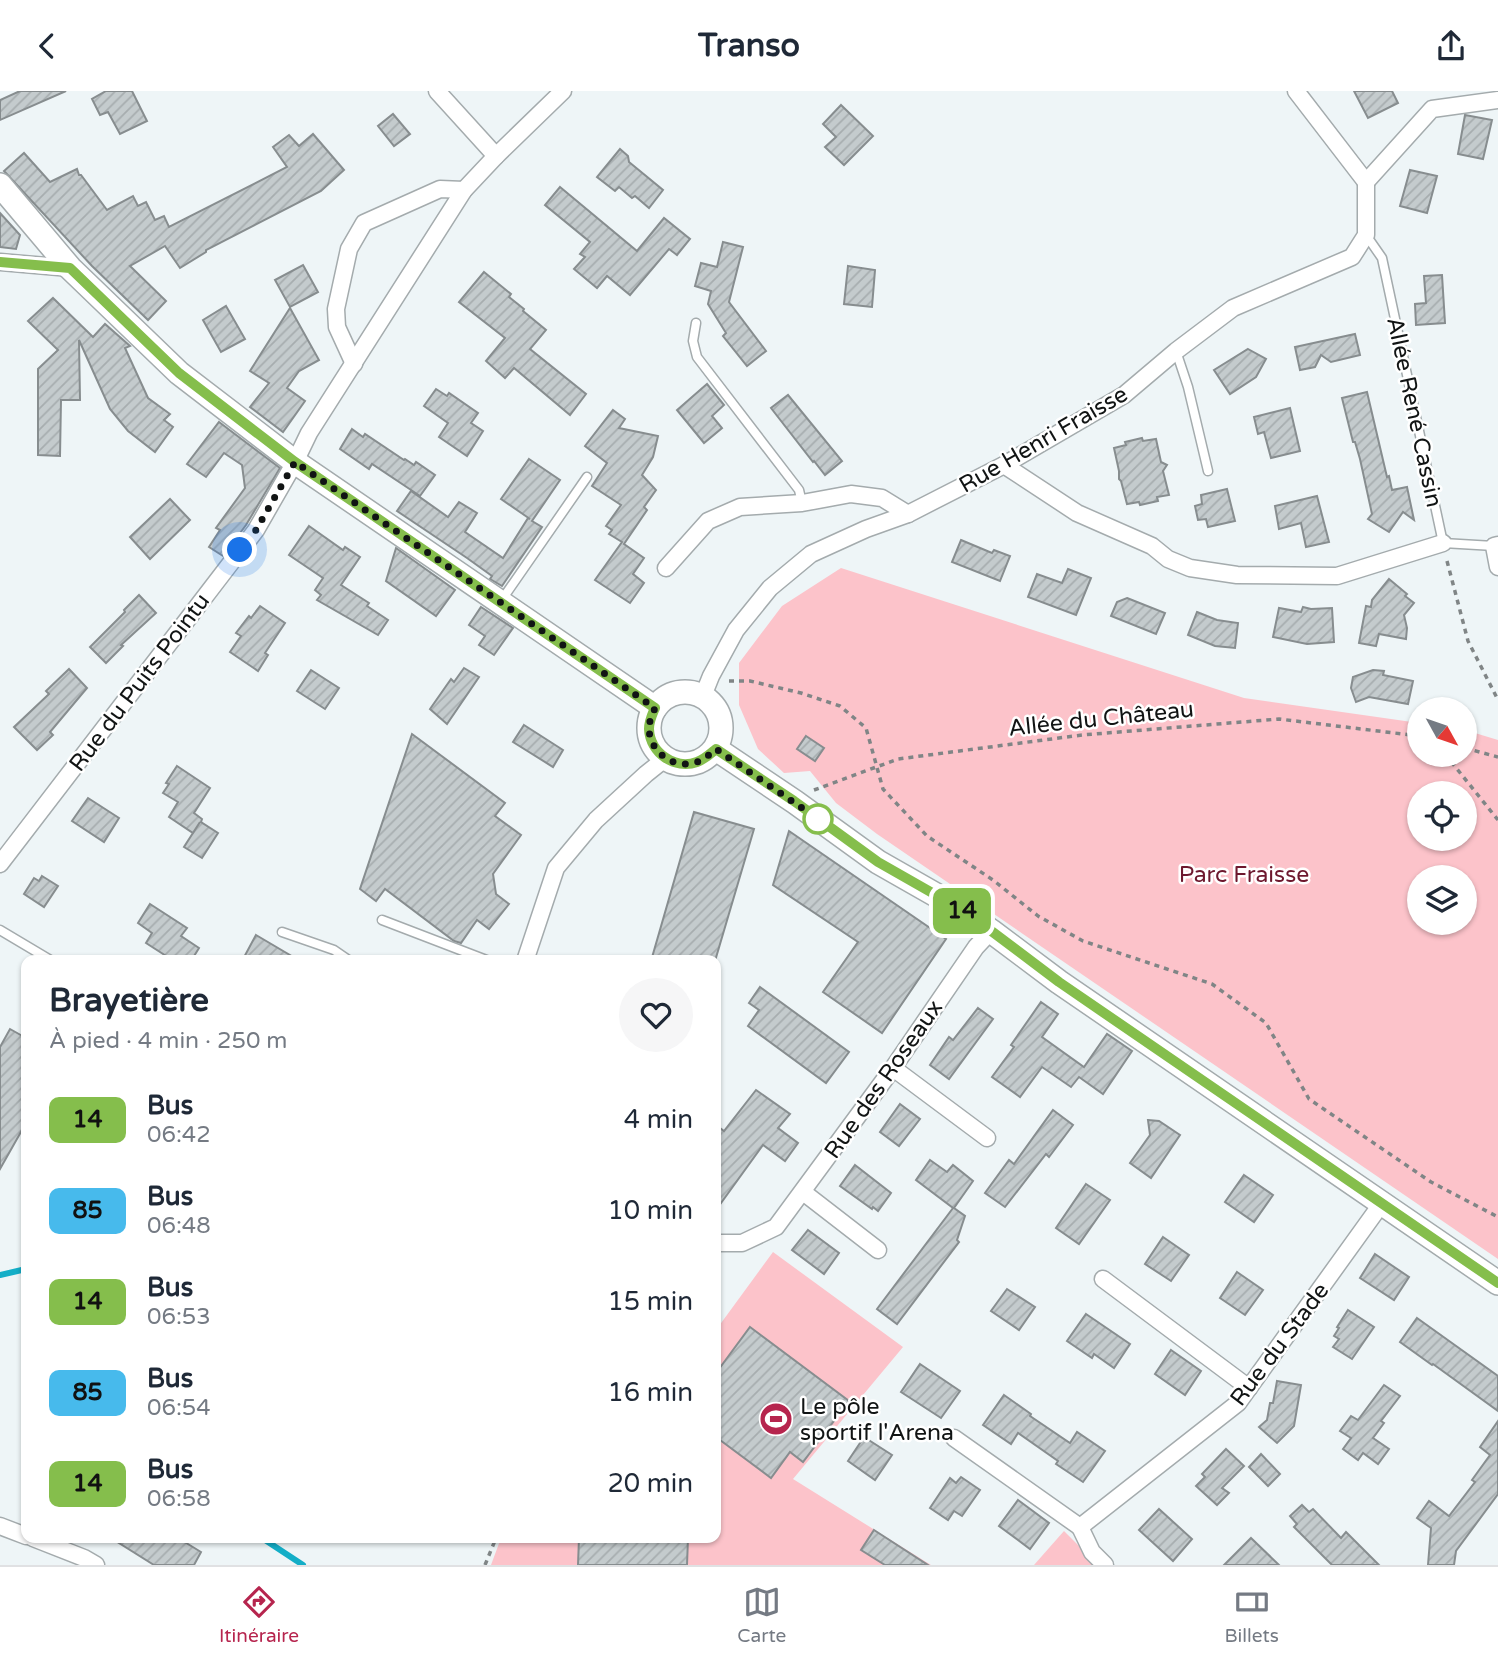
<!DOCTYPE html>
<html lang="fr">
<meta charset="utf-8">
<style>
:root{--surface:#fff;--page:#f6f6f7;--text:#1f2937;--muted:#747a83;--line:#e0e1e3;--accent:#b6254e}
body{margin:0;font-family:"Varela Round",sans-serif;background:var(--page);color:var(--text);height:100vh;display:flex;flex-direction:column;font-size:26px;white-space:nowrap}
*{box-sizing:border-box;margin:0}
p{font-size:23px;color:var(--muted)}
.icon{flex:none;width:38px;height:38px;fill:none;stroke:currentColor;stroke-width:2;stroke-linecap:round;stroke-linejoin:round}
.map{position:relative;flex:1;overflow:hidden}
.side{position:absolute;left:21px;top:864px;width:700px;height:588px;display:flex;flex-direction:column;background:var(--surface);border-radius:14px;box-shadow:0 2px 5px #0004}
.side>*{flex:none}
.badge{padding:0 14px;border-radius:10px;font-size:24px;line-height:46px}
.needle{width:46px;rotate:130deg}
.tools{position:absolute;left:1407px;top:606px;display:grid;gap:14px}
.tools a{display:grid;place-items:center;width:70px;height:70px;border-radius:50%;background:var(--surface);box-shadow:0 2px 5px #0004;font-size:35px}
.you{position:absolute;width:35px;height:35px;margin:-18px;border:5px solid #fff;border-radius:50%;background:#1a73e8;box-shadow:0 0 0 10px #1a73e833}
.map>.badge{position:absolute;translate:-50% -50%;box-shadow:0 0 0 4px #fff}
.round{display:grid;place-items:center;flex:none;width:74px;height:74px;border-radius:37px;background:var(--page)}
.overview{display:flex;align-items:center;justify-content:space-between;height:119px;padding:0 28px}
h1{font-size:33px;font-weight:800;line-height:52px}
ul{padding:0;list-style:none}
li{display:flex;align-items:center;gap:21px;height:91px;padding:0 28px}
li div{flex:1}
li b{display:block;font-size:26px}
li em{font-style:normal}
li .badge{min-width:77px;font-weight:700;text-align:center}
header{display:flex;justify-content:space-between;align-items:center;height:91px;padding:0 28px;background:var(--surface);font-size:32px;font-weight:800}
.dock{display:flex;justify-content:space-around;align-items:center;height:98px;border-top:2px solid var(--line);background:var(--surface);font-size:19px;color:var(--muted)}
.dock a{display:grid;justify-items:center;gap:4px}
.dock .active{color:var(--accent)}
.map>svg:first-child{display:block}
.park{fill:#fcc3ca;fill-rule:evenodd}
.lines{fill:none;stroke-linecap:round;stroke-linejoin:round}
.stream{stroke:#14aec7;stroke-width:6}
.building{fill:url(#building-hatch);stroke:#878d8f;stroke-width:2}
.service-casing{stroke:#a4abad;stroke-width:11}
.minor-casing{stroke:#a4abad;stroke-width:19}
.secondary-casing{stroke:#a4abad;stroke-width:26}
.path{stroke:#808586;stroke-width:3.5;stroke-dasharray:5 5;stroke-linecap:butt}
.service{stroke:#fff;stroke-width:8}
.minor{stroke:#fff;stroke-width:16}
.secondary{stroke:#fff;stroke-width:23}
.line-casing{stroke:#fff;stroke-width:16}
.line{stroke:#85be4c;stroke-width:10}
.walk{stroke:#111414;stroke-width:7;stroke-dasharray:0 12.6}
.stop-dot{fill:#fff;stroke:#85be4c;stroke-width:3.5}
.labels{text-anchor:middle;stroke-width:5;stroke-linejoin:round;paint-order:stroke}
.street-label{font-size:23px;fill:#111414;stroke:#fff}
.park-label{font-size:23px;fill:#6d182e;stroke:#fff}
.poi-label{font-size:23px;fill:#111414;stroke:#fff;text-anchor:start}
</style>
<header><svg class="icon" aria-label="back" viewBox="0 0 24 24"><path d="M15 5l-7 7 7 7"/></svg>Transo<svg class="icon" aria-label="share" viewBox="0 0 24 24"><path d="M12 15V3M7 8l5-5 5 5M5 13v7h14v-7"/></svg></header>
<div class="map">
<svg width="1498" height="1474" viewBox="0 0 1498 1474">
<defs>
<pattern id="building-hatch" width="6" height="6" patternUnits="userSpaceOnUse" patternTransform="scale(1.75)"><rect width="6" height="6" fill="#c4cbcd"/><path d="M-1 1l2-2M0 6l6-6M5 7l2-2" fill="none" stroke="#a7adaf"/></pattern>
</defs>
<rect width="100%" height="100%" fill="#eef5f7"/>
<!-- park -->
<g class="park">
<path d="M841 477 1244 607 1419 632V663H1465V639L1498 649V1168L877 743 836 712 810 680 784 682 758 658 739 614V572L782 515ZM1419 702H1465V747H1419ZM1419 786H1465V831H1419Z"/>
<polygon points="773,1161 903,1256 793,1388 931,1474 491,1474 501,1447 716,1447 716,1239"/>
<polygon points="1064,1440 1098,1474 1034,1474"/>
</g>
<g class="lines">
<!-- stream -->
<g class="stream">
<polyline points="0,1184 26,1178"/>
<polyline points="262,1447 303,1474"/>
</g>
</g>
<!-- building -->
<g class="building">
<polygon points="20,0 66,0 0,29 0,9"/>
<polygon points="106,0 132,0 147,30 120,43 108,21 100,24 92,8"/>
<polygon points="1354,0 1392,0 1398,12 1368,27"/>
<polygon points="841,14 873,45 844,74 825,56 836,46 823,33"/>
<polygon points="393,23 410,43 394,55 378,35"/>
<polygon points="1465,24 1492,29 1483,68 1458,63"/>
<polygon points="313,43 344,79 321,100 206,159 206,161 180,177 165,155 130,175 166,210 148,229 92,175 4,80 24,62 50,91 77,78 79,84 81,84 107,119 133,105 138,115 146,111 155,129 164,125 169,136 287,76 273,56 289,44 299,55"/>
<polygon points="620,58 628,65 629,71 663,99 649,117 635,105 632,107 619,96 615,100 597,86"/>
<polygon points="1410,79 1437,85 1427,122 1400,115"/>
<polygon points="560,96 637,160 664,127 690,148 677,164 669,158 630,204 607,185 597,197 574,178 585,166 580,163 590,151 545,114"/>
<polygon points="0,122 20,144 16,158 0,156"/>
<polygon points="723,151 743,156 729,211 766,260 747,275 723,245 726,242 708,213 711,200 695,195 701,172 717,176"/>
<polygon points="303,174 318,201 290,216 275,189"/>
<polygon points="848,175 875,179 872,216 844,213"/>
<polygon points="484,181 511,203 509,206 524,218 523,220 546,239 530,258 586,303 570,324 514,277 505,287 486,270 505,247 459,211"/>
<polygon points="1442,184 1445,232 1416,234 1415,213 1426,212 1424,185"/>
<polygon points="53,207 93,246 105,233 130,255 125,257 148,307 170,323 164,329 173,336 155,361 128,340 110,318 79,249 80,309 61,309 60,365 38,364 38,278 58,259 28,230"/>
<polygon points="226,215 245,248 221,261 203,229"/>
<polygon points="290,217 319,269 299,280 287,297 305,310 283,341 250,316 269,292 250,280"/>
<polygon points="1355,243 1360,264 1331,271 1321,264 1315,276 1300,279 1295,256"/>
<polygon points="1248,258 1266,268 1256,286 1230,303 1214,279"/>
<polygon points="707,293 724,314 712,325 722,337 704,352 677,319"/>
<polygon points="436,298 447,305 449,302 478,322 471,332 483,340 467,365 439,346 448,332 424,315"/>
<polygon points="1367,301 1387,386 1389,385 1392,399 1407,396 1414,429 1403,421 1389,441 1368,428 1372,423 1360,368 1355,351 1353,351 1342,307"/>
<polygon points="788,304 842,370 825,384 814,370 813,371 771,317"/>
<polygon points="1290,317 1300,360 1271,367 1264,341 1258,343 1254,326"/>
<polygon points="613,319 625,328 619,337 658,345 653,366 642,384 656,399 644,416 647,419 624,453 644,467 633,483 644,492 630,512 595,489 622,451 609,443 612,439 606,435 621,414 592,395 607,372 585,355"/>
<polygon points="219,331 280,377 246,434 223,465 209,456 220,439 216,437 245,397 242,374 224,362 206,386 187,373"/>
<polygon points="352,338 363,346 365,343 404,369 405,368 414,374 416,371 435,384 420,405 372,373 369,378 340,358"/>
<polygon points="1142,347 1143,350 1156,348 1161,371 1167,374 1163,380 1169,404 1157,406 1158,410 1140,414 1139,411 1127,413 1121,390 1119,388 1119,380 1114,357 1126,354 1125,351"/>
<polygon points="529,368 560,389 532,430 542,436 502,495 490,488 492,485 467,467 397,420 411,400 448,426 459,411 477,422 465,441 503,467 528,427 530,428 501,408"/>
<polygon points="1227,398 1235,430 1208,436 1206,428 1198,429 1195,415 1202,413 1201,404"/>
<polygon points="1317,405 1329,451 1306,456 1301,432 1279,438 1275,415"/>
<polygon points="170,408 190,429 150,468 130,446"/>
<polygon points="309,435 343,459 345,456 360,466 341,494 369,512 367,515 388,529 378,544 317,509 321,504 315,499 323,487 289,464"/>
<polygon points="961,449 992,462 994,459 1010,465 1000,490 952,471"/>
<polygon points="396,457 455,499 436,525 386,490"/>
<polygon points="1068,478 1091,487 1076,524 1028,506 1037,483 1062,492"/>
<polygon points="1389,488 1407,503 1405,505 1414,512 1404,524 1407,537 1406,548 1379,543 1376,555 1359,552 1366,515 1371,516 1372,509"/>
<polygon points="139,504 156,522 121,554 123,555 106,572 90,556 125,521 124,519"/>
<polygon points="1127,507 1165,522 1156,543 1111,525 1117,511"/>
<polygon points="260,515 285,532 265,562 268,564 258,580 230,561 241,545 236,542 249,525 251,527"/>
<polygon points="481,516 513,537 494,564 479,554 485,545 469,534"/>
<polygon points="1303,516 1311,518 1332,517 1334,551 1307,553 1273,546 1279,517 1301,521"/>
<polygon points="1197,521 1217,529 1238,532 1235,557 1215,555 1188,544"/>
<polygon points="464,577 479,586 447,633 430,618 451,588 454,591"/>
<polygon points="69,578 87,597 50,641 53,644 37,659 14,636 49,603 46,600"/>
<polygon points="311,579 339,597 325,618 297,600"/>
<polygon points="1373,579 1384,580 1383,584 1413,590 1408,613 1369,606 1356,611 1351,597 1353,586"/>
<polygon points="524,634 563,659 553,676 513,651"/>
<polygon points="412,643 505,712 495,725 521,744 493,783 496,803 509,813 489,838 477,829 461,852 454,850 385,798 376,810 360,798"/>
<polygon points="806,645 824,657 815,670 797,658"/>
<polygon points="177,675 210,697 194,722 202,728 201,731 218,742 202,767 184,756 200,731 193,742 169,726 178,711 163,702 169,693 166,692"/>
<polygon points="88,707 119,727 104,751 72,730"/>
<polygon points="694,721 754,738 715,870 651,870"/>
<polygon points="789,740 946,848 882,942 823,901 858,851 773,794"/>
<polygon points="42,785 58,795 44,816 24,803 34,787 39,790"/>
<polygon points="150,813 187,837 181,845 199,857 191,870 174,870 146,852 152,842 138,832"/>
<polygon points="256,844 300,870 242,870"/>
<polygon points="760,896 849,961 826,992 748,935 759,919 749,912"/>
<polygon points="1041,911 1058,923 1042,946 1084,976 1107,943 1132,960 1103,1003 1079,986 1071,996 1042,976 1020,1006 992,986 1014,956 1011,954"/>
<polygon points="978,917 993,928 949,988 930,974 949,946 953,949"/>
<polygon points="10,938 26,947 26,1032 0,1078 0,956"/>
<polygon points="756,999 790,1023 778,1037 798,1052 785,1070 763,1054 716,1119 716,1034 724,1040"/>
<polygon points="900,1013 920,1028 899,1055 880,1041"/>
<polygon points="1053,1019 1073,1034 1049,1066 1046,1063 1005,1116 985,1102 1009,1069 1014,1073"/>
<polygon points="1148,1029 1159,1030 1180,1044 1151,1087 1130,1072 1150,1044"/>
<polygon points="930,1069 947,1081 953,1074 973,1090 954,1117 965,1125 957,1149 959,1151 897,1233 877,1218 953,1117 916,1089"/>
<polygon points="855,1074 891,1102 878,1120 873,1116 872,1118 840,1095"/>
<polygon points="1244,1084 1273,1104 1254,1131 1225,1111"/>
<polygon points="1086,1093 1110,1109 1079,1153 1056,1137"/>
<polygon points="808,1139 839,1162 824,1183 792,1159"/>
<polygon points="1163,1146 1189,1164 1171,1190 1145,1173"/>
<polygon points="1375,1163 1409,1186 1394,1209 1360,1187"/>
<polygon points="1237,1181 1263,1199 1245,1224 1220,1207"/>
<polygon points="1007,1198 1035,1216 1019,1239 991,1220"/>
<polygon points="1348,1219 1374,1236 1352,1268 1333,1256 1339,1248 1334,1245 1339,1237 1337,1236"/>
<polygon points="1086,1223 1130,1253 1114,1277 1094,1263 1092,1267 1067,1250"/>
<polygon points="1417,1227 1498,1285 1498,1320 1433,1273 1432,1274 1400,1251"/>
<polygon points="750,1236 849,1310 803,1371 790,1361 771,1387 716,1346 716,1282"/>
<polygon points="1171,1259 1201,1280 1185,1304 1155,1283"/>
<polygon points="920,1273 960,1300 941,1327 901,1301"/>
<polygon points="1277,1290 1301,1294 1294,1335 1277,1352 1259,1336 1267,1329 1270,1312 1273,1312"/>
<polygon points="1384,1294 1400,1305 1381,1330 1384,1332 1373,1347 1389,1358 1378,1373 1363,1362 1358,1369 1343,1358 1351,1347 1340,1340 1351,1325 1358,1329"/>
<polygon points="1004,1304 1031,1323 1030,1325 1070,1352 1077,1341 1105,1360 1083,1391 1056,1373 1058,1370 1018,1342 1011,1353 983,1334"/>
<polygon points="1498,1330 1498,1403 1456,1460 1454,1474 1428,1474 1431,1437 1417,1427 1429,1410 1449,1425 1475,1391 1472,1389 1490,1364 1480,1356"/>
<polygon points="864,1346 892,1364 875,1389 848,1370"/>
<polygon points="1226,1358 1244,1375 1222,1397 1229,1402 1217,1414 1196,1395 1205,1386 1202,1383"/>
<polygon points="1261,1363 1280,1383 1268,1395 1249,1376"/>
<polygon points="961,1386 980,1399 962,1425 954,1420 948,1429 930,1417 950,1387 956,1392"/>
<polygon points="1018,1409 1049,1432 1030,1458 999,1435"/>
<polygon points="1302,1414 1309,1421 1313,1418 1341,1447 1346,1441 1379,1474 1332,1474 1294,1436 1297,1433 1290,1425"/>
<polygon points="1159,1418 1192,1448 1173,1470 1139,1439"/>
<polygon points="874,1439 928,1474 885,1474 861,1459"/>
<polygon points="111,1447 178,1447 201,1461 194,1474 154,1474"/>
<polygon points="579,1447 688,1447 687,1474 578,1474"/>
<polygon points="1251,1447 1279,1474 1224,1474"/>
</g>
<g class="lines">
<defs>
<g id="service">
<polyline points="1366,144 1382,167 1443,452 1494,455"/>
<polyline points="696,232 693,250 697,266 799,399 802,412"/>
<polyline points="1176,260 1188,296 1208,380"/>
<polyline points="501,510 587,386"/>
<polyline points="382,829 489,870"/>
<polyline points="0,839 52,870"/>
<polyline points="282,841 334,859 350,870"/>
</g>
<g id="minor">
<polyline points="437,0 496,65"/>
<polyline points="1296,0 1366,91"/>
<polyline points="1366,91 1432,18 1498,9"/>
<polyline points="0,171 70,177"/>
<polyline points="354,273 337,236 336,218 349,158 364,132 440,98 464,99"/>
<polyline points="1004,374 1077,422 1152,455 1168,468 1190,477 1237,484 1337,485 1443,452"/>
<polyline points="1498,454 1494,455 1498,476"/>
<polyline points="666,477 708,430 740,416 802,412 851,403 882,407 908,423"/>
<polyline points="703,605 711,585 736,539 770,497 811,463 866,438 908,423 1004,374 1124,304 1176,260 1233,217 1352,166 1366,144 1366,91"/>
<polyline points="0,773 256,439 295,371 309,342 464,99 496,65 563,0"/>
<polyline points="525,870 556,777 596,729 646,683 666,667"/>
<polyline points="893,977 987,1047"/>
<polyline points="803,1101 878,1159"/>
<polyline points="716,1152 742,1152 776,1136 893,977 976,856 991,840"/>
<polyline points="1103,1188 1249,1297"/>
<polyline points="954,1347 1080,1436"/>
<polyline points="0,1435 26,1445"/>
<polyline points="33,1447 84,1467 96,1474"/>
<polyline points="1105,1474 1092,1461 1080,1436 1238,1312 1382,1112"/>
</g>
<g id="secondary">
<polyline points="0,94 70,177 179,282 295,371 655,617"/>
<circle cx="685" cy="637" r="36"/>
<polyline points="716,658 795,711 878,771 950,812 991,840 1059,891 1498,1192"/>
</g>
</defs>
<!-- service casing -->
<use href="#service" class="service-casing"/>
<!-- minor casing -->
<use href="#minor" class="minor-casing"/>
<!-- secondary casing -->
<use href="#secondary" class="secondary-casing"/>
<!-- path -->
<g class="path">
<polyline points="1447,470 1468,550 1498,609"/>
<polyline points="729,590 750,590 801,602 840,615 866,637 883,698 927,745 993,789 1038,825 1083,850 1212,893 1266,932 1309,1008 1431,1091 1498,1126"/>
<polyline points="1465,657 1498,666"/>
<polyline points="1445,663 1498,729"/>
<polyline points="814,699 898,668 1082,644 1279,628 1419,645"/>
<polyline points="485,1474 496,1447"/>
</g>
<!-- service -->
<use href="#service" class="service"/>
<!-- minor -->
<use href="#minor" class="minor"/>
<!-- secondary -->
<use href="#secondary" class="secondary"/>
</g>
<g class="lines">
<defs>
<path id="line" d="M0 171 70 177 179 282 295 371 655 617C652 624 649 630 649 638 650 662 675 679 697 671 705 668 710 663 716 658L794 710 878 771 950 812 990 839 1059 891 1498 1192"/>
</defs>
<!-- line casing -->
<use href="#line" class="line-casing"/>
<!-- line -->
<use href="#line" class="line"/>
<!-- walk -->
<path class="walk" d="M240 459 256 439 295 371 655 617C652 624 649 630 649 638 650 662 675 679 697 671 705 668 710 663 716 658L818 728"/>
</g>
<!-- icons -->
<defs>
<symbol id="stadium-disc" viewBox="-11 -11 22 22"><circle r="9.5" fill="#b6254e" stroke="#fff"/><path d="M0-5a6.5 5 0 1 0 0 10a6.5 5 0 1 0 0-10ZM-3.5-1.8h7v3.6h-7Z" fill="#fff"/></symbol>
</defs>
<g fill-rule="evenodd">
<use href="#stadium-disc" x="757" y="1309" width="38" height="38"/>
</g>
<!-- markers -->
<circle class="stop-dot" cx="818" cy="728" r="14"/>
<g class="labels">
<!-- street labels -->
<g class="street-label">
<text transform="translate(1415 321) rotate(78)" y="8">Allée René Cassin</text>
<text transform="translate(1043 348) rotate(-30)" y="8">Rue Henri Fraisse</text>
<text transform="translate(139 591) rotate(-53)" y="8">Rue du Puits Pointu</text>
<text transform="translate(1101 627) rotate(-6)" y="8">Allée du Château</text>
<text transform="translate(883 988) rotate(-55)" y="8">Rue des Roseaux</text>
<text transform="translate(1279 1253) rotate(-53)" y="8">Rue du Stade</text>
</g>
<!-- park labels -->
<g class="park-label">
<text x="1244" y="791">Parc Fraisse</text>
</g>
<!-- poi labels -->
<g class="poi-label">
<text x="800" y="1323">Le pôle<tspan x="800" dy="26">sportif l'Arena</tspan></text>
</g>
</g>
</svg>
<div class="tools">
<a><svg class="needle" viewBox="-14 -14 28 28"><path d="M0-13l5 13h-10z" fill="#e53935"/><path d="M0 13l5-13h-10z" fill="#747a83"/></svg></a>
<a><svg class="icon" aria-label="locate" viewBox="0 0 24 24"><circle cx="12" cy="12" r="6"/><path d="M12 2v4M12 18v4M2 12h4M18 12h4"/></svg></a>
<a><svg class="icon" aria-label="layers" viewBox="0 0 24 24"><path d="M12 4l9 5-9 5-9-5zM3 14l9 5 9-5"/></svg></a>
</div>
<div class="you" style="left:240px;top:459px"></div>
<b class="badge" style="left:962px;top:820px;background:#85be4c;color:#111">14</b>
<section class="side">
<div class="overview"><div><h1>Brayetière</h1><p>À pied · 4 min · 250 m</p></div><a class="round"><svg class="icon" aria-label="heart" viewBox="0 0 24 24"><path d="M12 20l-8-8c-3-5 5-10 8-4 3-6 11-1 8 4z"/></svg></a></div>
<ul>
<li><span class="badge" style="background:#85be4c;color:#111">14</span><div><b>Bus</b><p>06:42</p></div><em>4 min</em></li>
<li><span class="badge" style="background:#47baec;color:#111">85</span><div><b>Bus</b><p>06:48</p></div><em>10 min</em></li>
<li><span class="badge" style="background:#85be4c;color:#111">14</span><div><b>Bus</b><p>06:53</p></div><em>15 min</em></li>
<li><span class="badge" style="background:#47baec;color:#111">85</span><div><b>Bus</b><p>06:54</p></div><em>16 min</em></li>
<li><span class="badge" style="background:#85be4c;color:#111">14</span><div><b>Bus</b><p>06:58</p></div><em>20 min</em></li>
</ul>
</section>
</div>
<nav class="dock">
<a class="active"><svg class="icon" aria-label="directions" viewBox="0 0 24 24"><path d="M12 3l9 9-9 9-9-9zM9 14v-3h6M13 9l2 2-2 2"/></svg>Itinéraire</a>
<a><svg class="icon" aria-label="map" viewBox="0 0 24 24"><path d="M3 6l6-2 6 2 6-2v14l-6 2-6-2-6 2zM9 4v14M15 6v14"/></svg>Carte</a>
<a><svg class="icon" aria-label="tickets" viewBox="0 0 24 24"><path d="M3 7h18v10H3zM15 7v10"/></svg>Billets</a>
</nav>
